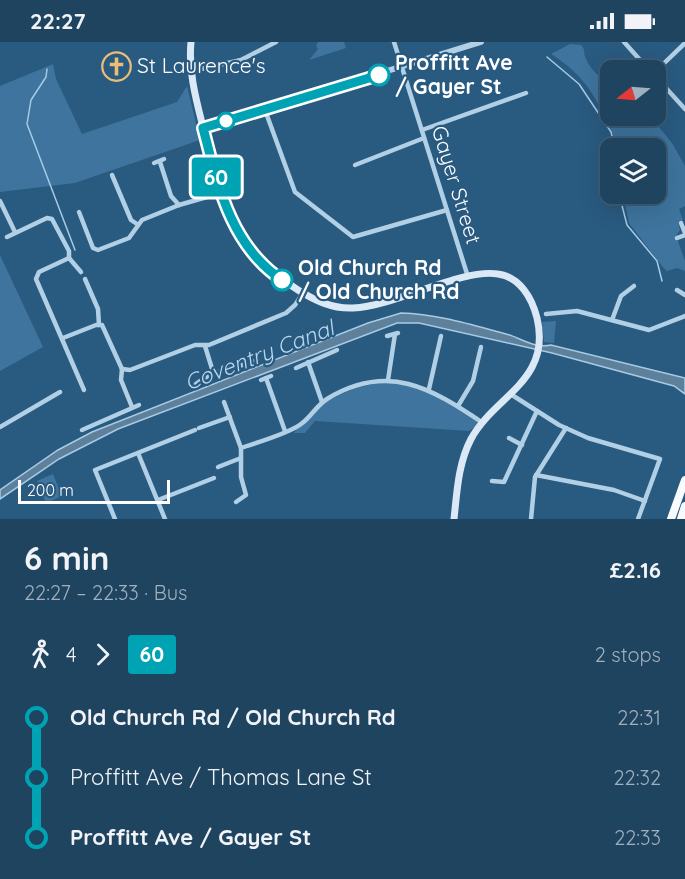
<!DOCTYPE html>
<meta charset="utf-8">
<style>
:root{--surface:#1f4460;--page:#2c4e69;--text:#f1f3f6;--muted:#a1b0bd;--line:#3c5c75}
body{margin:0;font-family:Quicksand,sans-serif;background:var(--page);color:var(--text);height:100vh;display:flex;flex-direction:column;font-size:22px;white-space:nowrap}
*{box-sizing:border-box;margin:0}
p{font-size:20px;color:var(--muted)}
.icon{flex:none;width:33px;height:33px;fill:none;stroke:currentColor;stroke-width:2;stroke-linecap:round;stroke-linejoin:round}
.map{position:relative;height:477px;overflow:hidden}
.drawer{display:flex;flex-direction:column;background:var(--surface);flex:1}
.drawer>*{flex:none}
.badge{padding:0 12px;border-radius:4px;font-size:21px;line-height:39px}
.needle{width:39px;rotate:253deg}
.controls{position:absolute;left:600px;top:18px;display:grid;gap:12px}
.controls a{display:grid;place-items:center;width:66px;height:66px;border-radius:12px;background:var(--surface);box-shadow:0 6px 24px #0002,0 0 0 2px var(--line);font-size:30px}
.scale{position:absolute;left:18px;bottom:15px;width:152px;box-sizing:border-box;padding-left:6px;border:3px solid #fff;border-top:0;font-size:16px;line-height:21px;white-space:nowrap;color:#fff;-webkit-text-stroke:4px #295a80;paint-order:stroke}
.map>.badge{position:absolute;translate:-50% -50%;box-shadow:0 0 0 3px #fff}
.legs{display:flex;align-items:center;gap:9px;height:66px;padding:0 24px;font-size:20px}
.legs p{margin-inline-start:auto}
.headline{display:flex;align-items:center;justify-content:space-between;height:102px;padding:0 24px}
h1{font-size:33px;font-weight:700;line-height:45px}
ul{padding:0 24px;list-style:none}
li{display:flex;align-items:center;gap:21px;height:60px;font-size:22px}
li i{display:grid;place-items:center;width:9px;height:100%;margin:0 8px;background:currentColor}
li i::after{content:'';width:15px;height:15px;margin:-8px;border:4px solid;border-radius:50%;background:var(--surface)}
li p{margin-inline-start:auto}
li:first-child i{background:linear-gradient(#0000 50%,currentColor 0)}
li:last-child i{background:linear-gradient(currentColor 50%,#0000 0)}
.status{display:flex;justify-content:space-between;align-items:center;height:42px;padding:0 30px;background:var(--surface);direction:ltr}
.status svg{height:16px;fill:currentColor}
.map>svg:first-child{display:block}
.green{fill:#3e749d}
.water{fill:#5e809a;stroke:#a6cbe6;stroke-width:1.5}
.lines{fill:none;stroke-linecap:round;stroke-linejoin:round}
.stream{stroke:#a6cbe6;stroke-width:1.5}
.minor{stroke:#b1cfe5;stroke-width:4.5}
.tertiary{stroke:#b1cfe5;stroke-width:6}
.secondary{stroke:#dae9f5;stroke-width:7}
.trunk{stroke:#f8fbfe;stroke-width:8}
.line-1-casing{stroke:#fff;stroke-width:14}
.line-1{stroke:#00a3b4;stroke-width:9}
.stop-1-dot{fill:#fff;stroke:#00a3b4;stroke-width:3}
.labels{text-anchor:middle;stroke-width:4.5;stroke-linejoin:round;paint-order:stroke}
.stop-label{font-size:21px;font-weight:bold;fill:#fff;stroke:#295a80;text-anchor:start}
.poi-label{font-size:21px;fill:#fff;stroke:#295a80;text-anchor:start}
.street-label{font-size:21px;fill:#fff;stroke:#295a80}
.water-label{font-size:22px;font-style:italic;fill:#bcd8ed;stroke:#295a80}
</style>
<div class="status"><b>22:27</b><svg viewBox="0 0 49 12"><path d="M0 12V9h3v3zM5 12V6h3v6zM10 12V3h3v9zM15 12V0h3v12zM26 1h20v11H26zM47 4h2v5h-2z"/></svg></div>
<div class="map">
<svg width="685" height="477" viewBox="0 0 685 477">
<rect width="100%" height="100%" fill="#295a80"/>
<!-- green -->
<g class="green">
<polygon points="318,0 344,0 346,6 309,18 318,7 316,4"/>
<path d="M570 2 581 3C586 8 583 11 586 17 590 27 601 37 610 42V74H650L672 101 685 124V164L679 167 683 178 678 180 680 188 676 194 685 219V229L677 226 667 229 662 224 629 181 623 152H656V106H618C615 93 608 84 603 72 591 45 576 28 551 12Z"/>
<polygon points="53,22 56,37 82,92 177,60 187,44 200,98 75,141 0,150 0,44"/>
<polygon points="0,213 43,305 0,329"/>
<polygon points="556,279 554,301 544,300 542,280"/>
<path d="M388 339 429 349 481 381 469 389 315 379 305 391H294C316 358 351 345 388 339Z"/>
<polygon points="53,432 62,454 46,461 37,439"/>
</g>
<!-- water -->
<path class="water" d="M401 271C437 272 472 283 506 292 521 296 535 307 551 303L685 336V352L674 344 552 311 419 281H397L118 387 59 417 0 457V448L58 408 92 390 368 281Z"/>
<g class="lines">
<!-- stream -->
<g class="stream">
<polyline points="547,15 579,42 611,90 615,106"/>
<polyline points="47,27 46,35 31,58 27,82 75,208"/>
<polyline points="619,152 627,183 657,219 662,239"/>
</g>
<!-- minor -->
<g class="minor">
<polyline points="394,0 468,235"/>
<polyline points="624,0 649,28"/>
<polyline points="192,29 241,18 276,0"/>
<polyline points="656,29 685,1"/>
<polyline points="656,35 685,67"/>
<polyline points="265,68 295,150 353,195 447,168"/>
<polyline points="422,88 526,51"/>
<polyline points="160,120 171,154 179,163"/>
<polyline points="154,121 164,117"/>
<polyline points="355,123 424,96"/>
<polyline points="112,133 131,178 137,182"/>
<polyline points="0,159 15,190"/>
<polyline points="79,170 93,206 98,208 129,196 142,178 179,163 221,151"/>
<polyline points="681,181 685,191"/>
<polyline points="7,195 47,176 52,177 69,209 69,216"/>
<polyline points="677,196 685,193"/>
<polyline points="69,216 39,230 36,237 84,348"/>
<polyline points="69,216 81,230"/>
<polyline points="85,237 98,267 99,283"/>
<polyline points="677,248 685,253"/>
<polyline points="546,272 577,269 649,288 685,274"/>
<polyline points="612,278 621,254 634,244"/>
<polyline points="387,294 398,291"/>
<polyline points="63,296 96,283 102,283 122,327"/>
<polyline points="205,304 213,330"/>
<polyline points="308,320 322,360"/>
<polyline points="296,326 337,308"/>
<polyline points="122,327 130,328 195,303 209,303 286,271 295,263 303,251"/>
<polyline points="122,327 121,338 132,365"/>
<polyline points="266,336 285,389"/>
<polyline points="261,338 271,334"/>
<polyline points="388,338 395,292"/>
<path d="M196 342C214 327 236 327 257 318"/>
<polyline points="429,347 441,294"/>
<polyline points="512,353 559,383 588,396 660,417 638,477"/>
<polyline points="224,360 241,406 241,435 246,453 236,460"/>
<polyline points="458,364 473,339 481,305"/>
<polyline points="0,385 60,350"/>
<polyline points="199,386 230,375"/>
<polyline points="82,388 139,363"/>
<polyline points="509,396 522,403"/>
<path d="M241 406C258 400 288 392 301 382 311 375 316 364 327 357 388 320 431 346 483 381"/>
<polyline points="138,411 165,477"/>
<polyline points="218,425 241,416"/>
<polyline points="536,433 614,448 645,459"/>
<polyline points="492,439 504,440 537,369"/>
<polyline points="158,458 214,436"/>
<polyline points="115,477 95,428 195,388"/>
<polyline points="531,477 535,435 566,386"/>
</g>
<!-- tertiary -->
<polyline class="tertiary" points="203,86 481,0"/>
<!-- secondary -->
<path class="secondary" d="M191 0C188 30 197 61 204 89 222 160 233 207 298 248 314 258 332 267 353 266 396 264 461 226 498 232 520 235 532 256 537 276 552 339 494 354 471 397 458 422 457 450 454 477"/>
<!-- trunk -->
<g class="trunk">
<polyline points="671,477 685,438"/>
<polyline points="681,477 685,464"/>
</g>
</g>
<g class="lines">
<defs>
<path id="line-1" d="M282 238C230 203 218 143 203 86L379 33"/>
</defs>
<!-- line-1 casing -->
<use href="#line-1" class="line-1-casing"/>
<!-- line-1 -->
<use href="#line-1" class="line-1"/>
</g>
<!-- icons -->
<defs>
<symbol id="church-ring" viewBox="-11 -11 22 22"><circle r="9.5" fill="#295a80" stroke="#ecbd78" stroke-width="1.5"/><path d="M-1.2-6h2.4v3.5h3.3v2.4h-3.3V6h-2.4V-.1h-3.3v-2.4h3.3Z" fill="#ecbd78"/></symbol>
</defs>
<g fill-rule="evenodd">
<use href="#church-ring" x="100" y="8" width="33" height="33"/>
</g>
<!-- markers -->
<g class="stop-1-dot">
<circle cx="379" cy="33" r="10"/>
<circle cx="226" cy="79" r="8"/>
<circle cx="282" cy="238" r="10"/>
</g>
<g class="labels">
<!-- stop labels -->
<g class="stop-label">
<text x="395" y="28">Proffitt Ave<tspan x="395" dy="24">/ Gayer St</tspan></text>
<text x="298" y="233">Old Church Rd<tspan x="298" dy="24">/ Old Church Rd</tspan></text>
</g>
<!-- poi labels -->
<g class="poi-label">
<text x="137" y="31">St Laurence's</text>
</g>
<!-- street labels -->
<g class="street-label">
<text transform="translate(456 143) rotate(73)" y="7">Gayer Street</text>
</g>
<!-- water labels -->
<g class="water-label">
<text transform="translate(259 313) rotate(-21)" y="8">Coventry Canal</text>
</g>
</g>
</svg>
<div class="controls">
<a><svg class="needle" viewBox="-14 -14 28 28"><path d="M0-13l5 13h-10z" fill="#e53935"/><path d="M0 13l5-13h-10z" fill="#a1b0bd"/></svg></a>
<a><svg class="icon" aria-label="layers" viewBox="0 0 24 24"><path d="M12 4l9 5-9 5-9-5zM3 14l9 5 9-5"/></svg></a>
</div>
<div class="scale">200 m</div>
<b class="badge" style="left:216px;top:135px;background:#00a3b4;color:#fff">60</b>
</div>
<section class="drawer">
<div class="headline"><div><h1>6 min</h1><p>22:27 – 22:33 · Bus</p></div><b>£2.16</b></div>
<div class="legs"><svg class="icon" aria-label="walk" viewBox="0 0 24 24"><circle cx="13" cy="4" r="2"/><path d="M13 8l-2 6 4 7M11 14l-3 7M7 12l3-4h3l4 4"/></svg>4<svg class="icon" aria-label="forward" viewBox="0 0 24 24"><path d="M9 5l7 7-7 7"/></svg><b class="badge" style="background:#00a3b4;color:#fff">60</b><p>2 stops</p></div>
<ul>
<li><i style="color:#00a3b4"></i><b>Old Church Rd / Old Church Rd</b><p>22:31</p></li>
<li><i style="color:#00a3b4"></i><span>Proffitt Ave / Thomas Lane St</span><p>22:32</p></li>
<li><i style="color:#00a3b4"></i><b>Proffitt Ave / Gayer St</b><p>22:33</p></li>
</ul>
</section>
